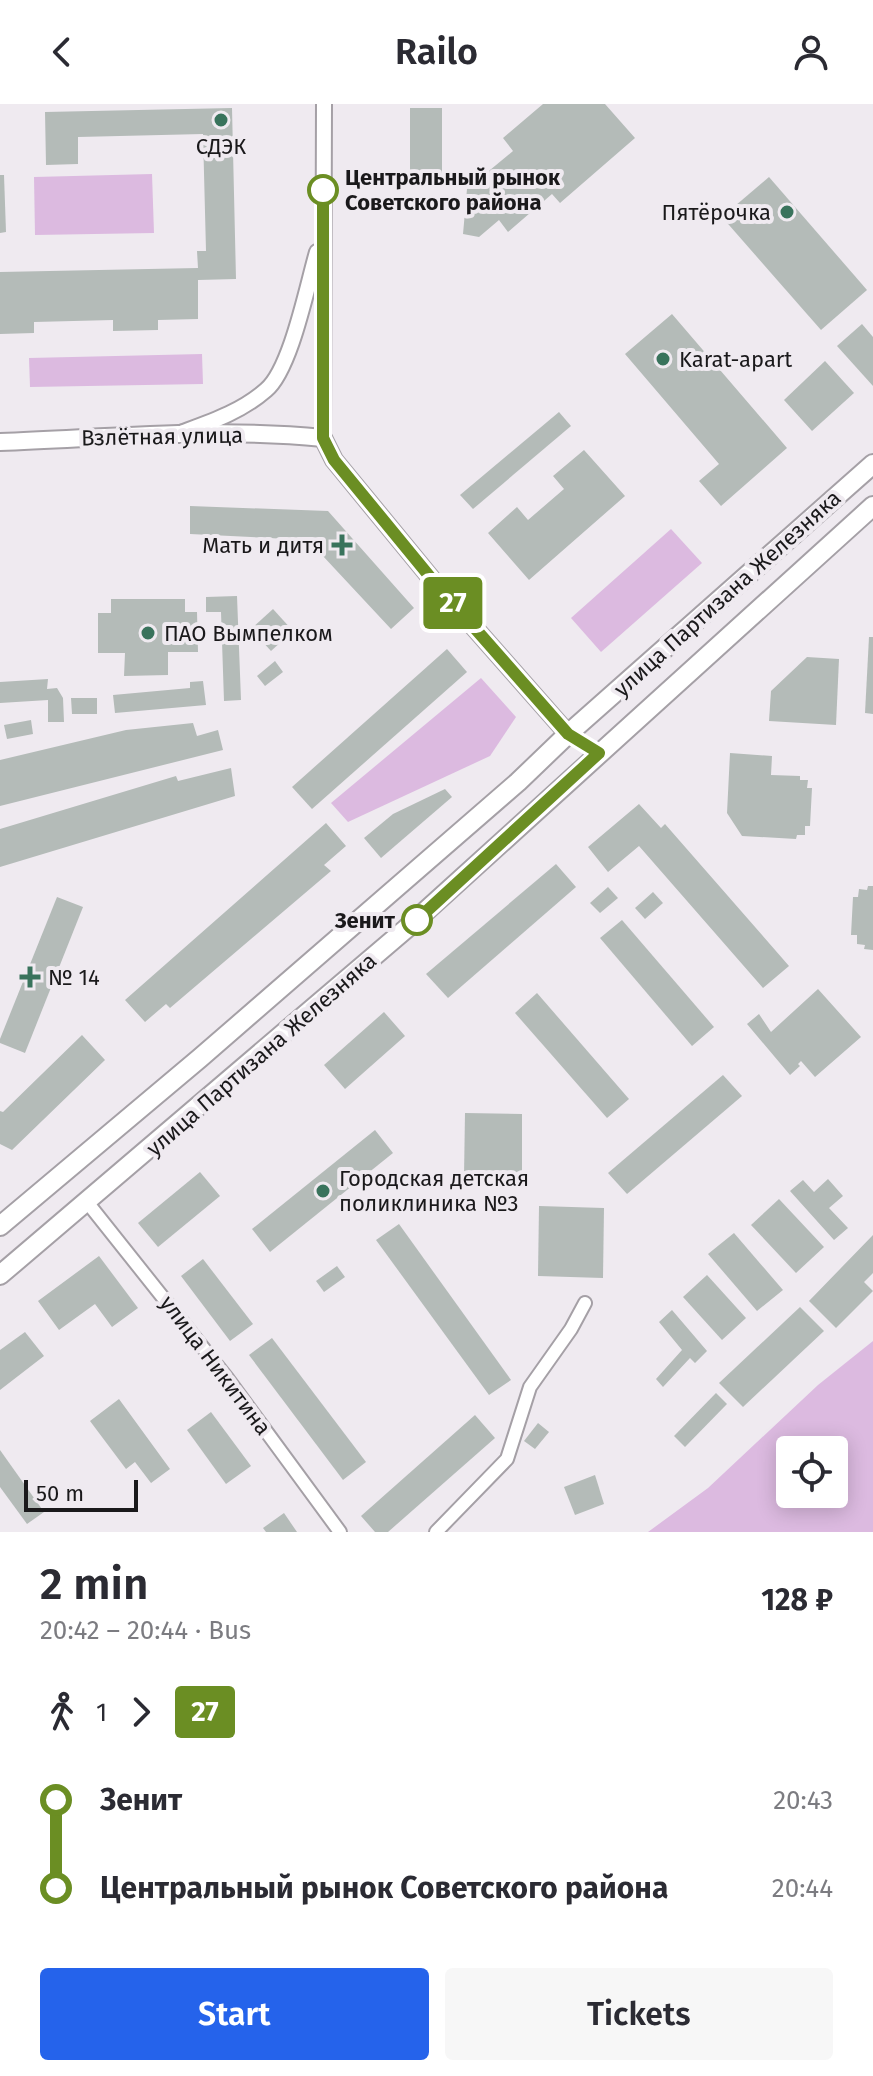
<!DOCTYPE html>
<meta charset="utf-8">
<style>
:root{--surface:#fff;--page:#f7f7f7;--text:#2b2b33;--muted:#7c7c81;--accent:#2563eb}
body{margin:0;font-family:"Fira Sans",sans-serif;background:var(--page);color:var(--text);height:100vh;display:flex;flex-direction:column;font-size:30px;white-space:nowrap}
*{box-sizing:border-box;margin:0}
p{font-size:26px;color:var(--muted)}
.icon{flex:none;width:44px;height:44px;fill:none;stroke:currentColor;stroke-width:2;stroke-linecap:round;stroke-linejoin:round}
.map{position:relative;height:1428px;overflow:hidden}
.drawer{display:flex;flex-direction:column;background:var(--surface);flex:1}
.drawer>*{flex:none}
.badge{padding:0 16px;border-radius:6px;font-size:28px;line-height:52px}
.fabs{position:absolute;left:776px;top:1332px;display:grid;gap:16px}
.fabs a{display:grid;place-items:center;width:72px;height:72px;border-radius:8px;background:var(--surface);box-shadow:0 4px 20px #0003;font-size:40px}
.scale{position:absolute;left:24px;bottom:20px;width:114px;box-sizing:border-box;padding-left:8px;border:4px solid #1a191b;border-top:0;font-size:22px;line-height:28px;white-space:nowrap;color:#1a191b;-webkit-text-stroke:6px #efeaf0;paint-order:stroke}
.map>.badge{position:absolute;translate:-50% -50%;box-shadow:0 0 0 4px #fff}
.legs{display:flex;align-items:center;gap:12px;height:88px;padding:0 40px;font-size:26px}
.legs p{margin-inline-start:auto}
.summary{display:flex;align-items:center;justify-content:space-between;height:136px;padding:0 40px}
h1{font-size:44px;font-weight:600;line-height:60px}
.button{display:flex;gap:16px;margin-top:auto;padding:16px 40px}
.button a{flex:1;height:92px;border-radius:8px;background:var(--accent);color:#fff;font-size:32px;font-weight:600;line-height:92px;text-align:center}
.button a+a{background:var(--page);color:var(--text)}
ul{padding:0 40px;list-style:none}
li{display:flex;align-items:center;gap:28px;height:88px;font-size:30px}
li i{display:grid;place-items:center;width:12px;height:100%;margin:0 10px;background:currentColor}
li i::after{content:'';width:20px;height:20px;margin:-10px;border:6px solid;border-radius:50%;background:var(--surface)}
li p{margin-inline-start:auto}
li:first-child i{background:linear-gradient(#0000 50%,currentColor 0)}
li:last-child i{background:linear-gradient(currentColor 50%,#0000 0)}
header{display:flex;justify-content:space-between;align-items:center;height:104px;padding:0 40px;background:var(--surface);font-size:36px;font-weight:600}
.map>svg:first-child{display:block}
.green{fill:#dcbae0;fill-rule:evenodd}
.building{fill:#b4bbb8}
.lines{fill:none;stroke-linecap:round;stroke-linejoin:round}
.minor-casing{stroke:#a5a0a6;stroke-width:16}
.tertiary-casing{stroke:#a5a0a6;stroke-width:18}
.secondary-casing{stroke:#a5a0a6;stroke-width:20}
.primary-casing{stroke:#a5a0a6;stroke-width:22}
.minor{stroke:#fff;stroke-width:12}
.tertiary{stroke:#fff;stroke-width:14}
.secondary{stroke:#fff;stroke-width:16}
.primary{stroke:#fff;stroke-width:18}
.line-1-casing{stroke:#fff;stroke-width:18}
.line-1{stroke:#6b8e23;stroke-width:12}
.poi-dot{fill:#39735c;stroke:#efeaf0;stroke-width:3}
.stop-1-dot{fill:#fff;stroke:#6b8e23;stroke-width:4}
.labels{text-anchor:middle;stroke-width:8;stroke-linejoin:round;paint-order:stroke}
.poi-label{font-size:22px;fill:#1a191b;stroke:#efeaf0;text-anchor:start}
.stop-label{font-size:22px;font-weight:bold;fill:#1a191b;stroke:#efeaf0;text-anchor:start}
.street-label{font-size:22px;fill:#1a191b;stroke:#efeaf0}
</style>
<header><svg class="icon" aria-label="back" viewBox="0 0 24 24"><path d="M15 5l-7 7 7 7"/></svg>Railo<svg class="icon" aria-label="person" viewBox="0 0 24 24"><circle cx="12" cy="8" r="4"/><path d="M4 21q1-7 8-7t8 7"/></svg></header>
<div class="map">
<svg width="873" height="1428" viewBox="0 0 873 1428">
<rect width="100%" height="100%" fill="#efeaf0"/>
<!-- green -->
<g class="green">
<polygon points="152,70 154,129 35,131 34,73"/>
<polygon points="202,250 203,280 30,283 29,254"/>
<polygon points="671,425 702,459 601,548 571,514"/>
<polygon points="481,574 516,613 490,652 348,718 331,699"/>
<path d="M873 1237V1428H648L708 1384 818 1281ZM790 1346H834V1390H790Z"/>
</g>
<!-- building -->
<g class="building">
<polygon points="543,0 605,0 635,34 560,99 552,90 508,128 499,116 479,133 463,130 467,85 513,47 503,34"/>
<polygon points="232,4 236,175 198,176 198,215 158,216 158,226 113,227 113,216 34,218 34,229 0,230 0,168 198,164 197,147 206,147 203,30 78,33 78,60 46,61 45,8"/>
<rect x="410" y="4" width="32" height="74"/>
<polygon points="0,71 4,71 6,128 0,129"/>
<polygon points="769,73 867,186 821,226 722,113"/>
<polygon points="672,210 787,344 721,402 699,377 719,360 625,250"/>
<polygon points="862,220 873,233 873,282 837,242"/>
<polygon points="825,257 854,289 812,327 784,296"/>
<polygon points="559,308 571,322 473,405 460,391"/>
<polygon points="584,346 625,392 529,476 488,429 517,403 528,416 564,385 553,372"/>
<polygon points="190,402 328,407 414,504 391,525 308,436 190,430"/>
<polygon points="237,492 241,596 224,597 221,508 206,508 206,493"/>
<polygon points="111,495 185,495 185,508 197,508 198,548 168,548 168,571 124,572 125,549 98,549 98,509 111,509"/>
<polygon points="273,505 293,527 271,547 251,525"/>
<polygon points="869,533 873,533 873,610 865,609"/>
<polygon points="447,545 467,568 312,705 292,683"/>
<polygon points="807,553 839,555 836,621 769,617 771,587"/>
<polygon points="275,557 283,568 265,582 257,572"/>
<polygon points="48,575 47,585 57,584 63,594 64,618 48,618 48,596 0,599 0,578"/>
<polygon points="203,577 206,601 115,609 113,591 190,584 190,578"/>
<polygon points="71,594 97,594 97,610 72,610"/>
<polygon points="31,616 33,630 7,635 4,621"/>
<polygon points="193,619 197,632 218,626 223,646 0,702 0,656 126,626"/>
<polygon points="730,649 772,652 771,671 800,672 800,676 808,676 807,684 812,684 810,722 805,722 805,731 797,731 796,735 742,732 727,709"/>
<polygon points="231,664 235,692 0,763 0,725 176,672 178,677"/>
<polygon points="445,685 452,693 381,754 364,734 393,710"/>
<polygon points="639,700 661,724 665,720 789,862 763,884 639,742 608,768 588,743"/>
<polygon points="326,719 346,742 324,761 331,767 170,904 166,900 145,918 125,896"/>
<polygon points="556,760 576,783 448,894 426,870"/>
<polygon points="868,782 873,782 873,846 864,845 865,841 857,840 857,831 851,831 853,793 858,793 859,785 867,786"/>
<polygon points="608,783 618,794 600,809 590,799"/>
<polygon points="653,788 663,799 645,815 635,804"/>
<polygon points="57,793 83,803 25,949 0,939 0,935"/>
<polygon points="622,816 714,923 692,942 600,834"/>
<polygon points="818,885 861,933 815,973 801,957 798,960 800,962 790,971 747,920 759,910 771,928"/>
<polygon points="537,889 629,995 607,1014 515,909"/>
<polygon points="384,908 405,932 345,985 324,961"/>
<polygon points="82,931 105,956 12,1046 0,1040 0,1007 3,1008"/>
<polygon points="723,971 742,992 627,1090 608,1069"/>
<polygon points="465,1009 522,1010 522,1072 464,1072"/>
<polygon points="375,1026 393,1049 270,1148 252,1125"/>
<polygon points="200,1068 220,1092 158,1143 138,1119"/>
<polygon points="828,1075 843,1092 829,1104 848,1124 834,1136 790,1087 803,1076 814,1088"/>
<polygon points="779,1095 824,1143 796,1169 751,1121"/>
<polygon points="539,1102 604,1104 603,1174 538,1172"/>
<polygon points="399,1120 511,1276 489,1291 376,1136"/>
<polygon points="734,1129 783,1186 757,1207 708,1150"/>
<polygon points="873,1131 873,1169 864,1178 873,1187 836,1224 809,1197"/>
<polygon points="99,1152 138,1204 112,1223 95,1200 59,1226 38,1197"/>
<polygon points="203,1155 253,1220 230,1237 181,1172"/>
<polygon points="337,1162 345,1173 324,1188 316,1177"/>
<polygon points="707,1171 746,1214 722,1236 683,1193"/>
<polygon points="800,1203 824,1227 743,1303 719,1279"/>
<polygon points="672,1206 707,1247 695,1259 690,1254 663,1283 656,1275 682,1246 659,1218"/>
<polygon points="25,1228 44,1252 0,1286 0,1246"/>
<polygon points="272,1234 366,1358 343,1376 249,1251"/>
<polygon points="716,1289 727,1300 685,1343 674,1332"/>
<polygon points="119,1295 170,1365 151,1379 135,1358 126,1365 90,1317"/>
<polygon points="211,1308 251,1362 226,1380 187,1326"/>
<polygon points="475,1311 495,1334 388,1428 375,1428 361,1412"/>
<polygon points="538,1319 549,1328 535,1345 524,1337"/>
<polygon points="0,1346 44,1408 27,1420 0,1383"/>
<polygon points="595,1371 604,1400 575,1411 564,1383"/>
<polygon points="284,1409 297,1428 266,1428 263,1424"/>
</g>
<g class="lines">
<defs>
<g id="minor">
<polyline points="87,1098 227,1274 340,1428"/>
<polyline points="436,1428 507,1355 530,1283 571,1225 585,1199"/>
</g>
<g id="tertiary">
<path d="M183 328C213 317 242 307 266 286 291 265 307 182 317 148"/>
<polyline points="323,334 324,0"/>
</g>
<path id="secondary" d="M0 338C109 334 214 323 323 334L334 356 435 479 568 630"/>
<g id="primary">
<polyline points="0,1122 200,954 518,678 568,630 873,360"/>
<polyline points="0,1171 407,824 873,402"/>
</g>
</defs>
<!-- minor casing -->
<use href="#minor" class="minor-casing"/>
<!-- tertiary casing -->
<use href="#tertiary" class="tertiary-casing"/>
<!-- secondary casing -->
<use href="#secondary" class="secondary-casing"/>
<!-- primary casing -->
<use href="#primary" class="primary-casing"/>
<!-- minor -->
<use href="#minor" class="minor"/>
<!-- tertiary -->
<use href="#tertiary" class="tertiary"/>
<!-- secondary -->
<use href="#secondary" class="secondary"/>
<!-- primary -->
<use href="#primary" class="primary"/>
</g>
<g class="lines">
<defs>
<polyline id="line-1" points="323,86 323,334 334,356 435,479 568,630 599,649 417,816"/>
</defs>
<!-- line-1 casing -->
<use href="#line-1" class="line-1-casing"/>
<!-- line-1 -->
<use href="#line-1" class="line-1"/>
</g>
<!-- markers -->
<g class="poi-dot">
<circle cx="221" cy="16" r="8"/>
<circle cx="787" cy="108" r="8"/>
<circle cx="663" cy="255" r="8"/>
<path d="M338 429h8v8h8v8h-8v8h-8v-8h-8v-8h8z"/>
<circle cx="148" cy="529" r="8"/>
<path d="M26 861h8v8h8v8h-8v8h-8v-8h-8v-8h8z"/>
<circle cx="323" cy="1087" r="8"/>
</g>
<g class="stop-1-dot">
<circle cx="323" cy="86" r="14"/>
<circle cx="417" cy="816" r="14"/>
</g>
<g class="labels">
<!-- poi labels -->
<g class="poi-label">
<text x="221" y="50" text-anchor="middle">СДЭК</text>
<text x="771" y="116" text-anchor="end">Пятёрочка</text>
<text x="679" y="263">Karat-apart</text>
<text x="324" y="449" text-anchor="end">Мать и дитя</text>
<text x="164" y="537">ПАО Вымпелком</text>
<text x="48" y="881">№ 14</text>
<text x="339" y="1082">Городская детская<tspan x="339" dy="25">поликлиника №3</tspan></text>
</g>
<!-- stop labels -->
<g class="stop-label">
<text x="345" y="81">Центральный рынок<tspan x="345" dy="25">Советского района</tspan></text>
<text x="395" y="824" text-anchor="end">Зенит</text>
</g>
<!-- street labels -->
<g class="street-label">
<text transform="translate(162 332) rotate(-1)" y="8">Взлётная улица</text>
<text transform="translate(727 489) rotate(-42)" y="8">улица Партизана Железняка</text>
<text transform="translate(261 950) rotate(-41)" y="8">улица Партизана Железняка</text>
<text transform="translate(216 1261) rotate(53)" y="8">улица Никитина</text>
</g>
</g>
</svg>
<div class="fabs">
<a><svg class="icon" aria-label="locate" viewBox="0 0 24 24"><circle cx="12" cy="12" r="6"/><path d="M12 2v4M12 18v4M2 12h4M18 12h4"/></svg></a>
</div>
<div class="scale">50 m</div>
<b class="badge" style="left:453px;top:499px;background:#6b8e23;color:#fff">27</b>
</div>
<section class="drawer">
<div class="summary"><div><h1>2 min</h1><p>20:42 – 20:44 · Bus</p></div><b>128 ₽</b></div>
<div class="legs"><svg class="icon" aria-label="walk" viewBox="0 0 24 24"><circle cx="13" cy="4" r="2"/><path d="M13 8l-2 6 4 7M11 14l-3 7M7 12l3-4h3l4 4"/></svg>1<svg class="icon" aria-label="forward" viewBox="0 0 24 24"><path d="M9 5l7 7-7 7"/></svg><b class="badge" style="background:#6b8e23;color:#fff">27</b></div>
<ul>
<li><i style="color:#6b8e23"></i><b>Зенит</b><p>20:43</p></li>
<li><i style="color:#6b8e23"></i><b>Центральный рынок Советского района</b><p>20:44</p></li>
</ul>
<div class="button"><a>Start</a><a>Tickets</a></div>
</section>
